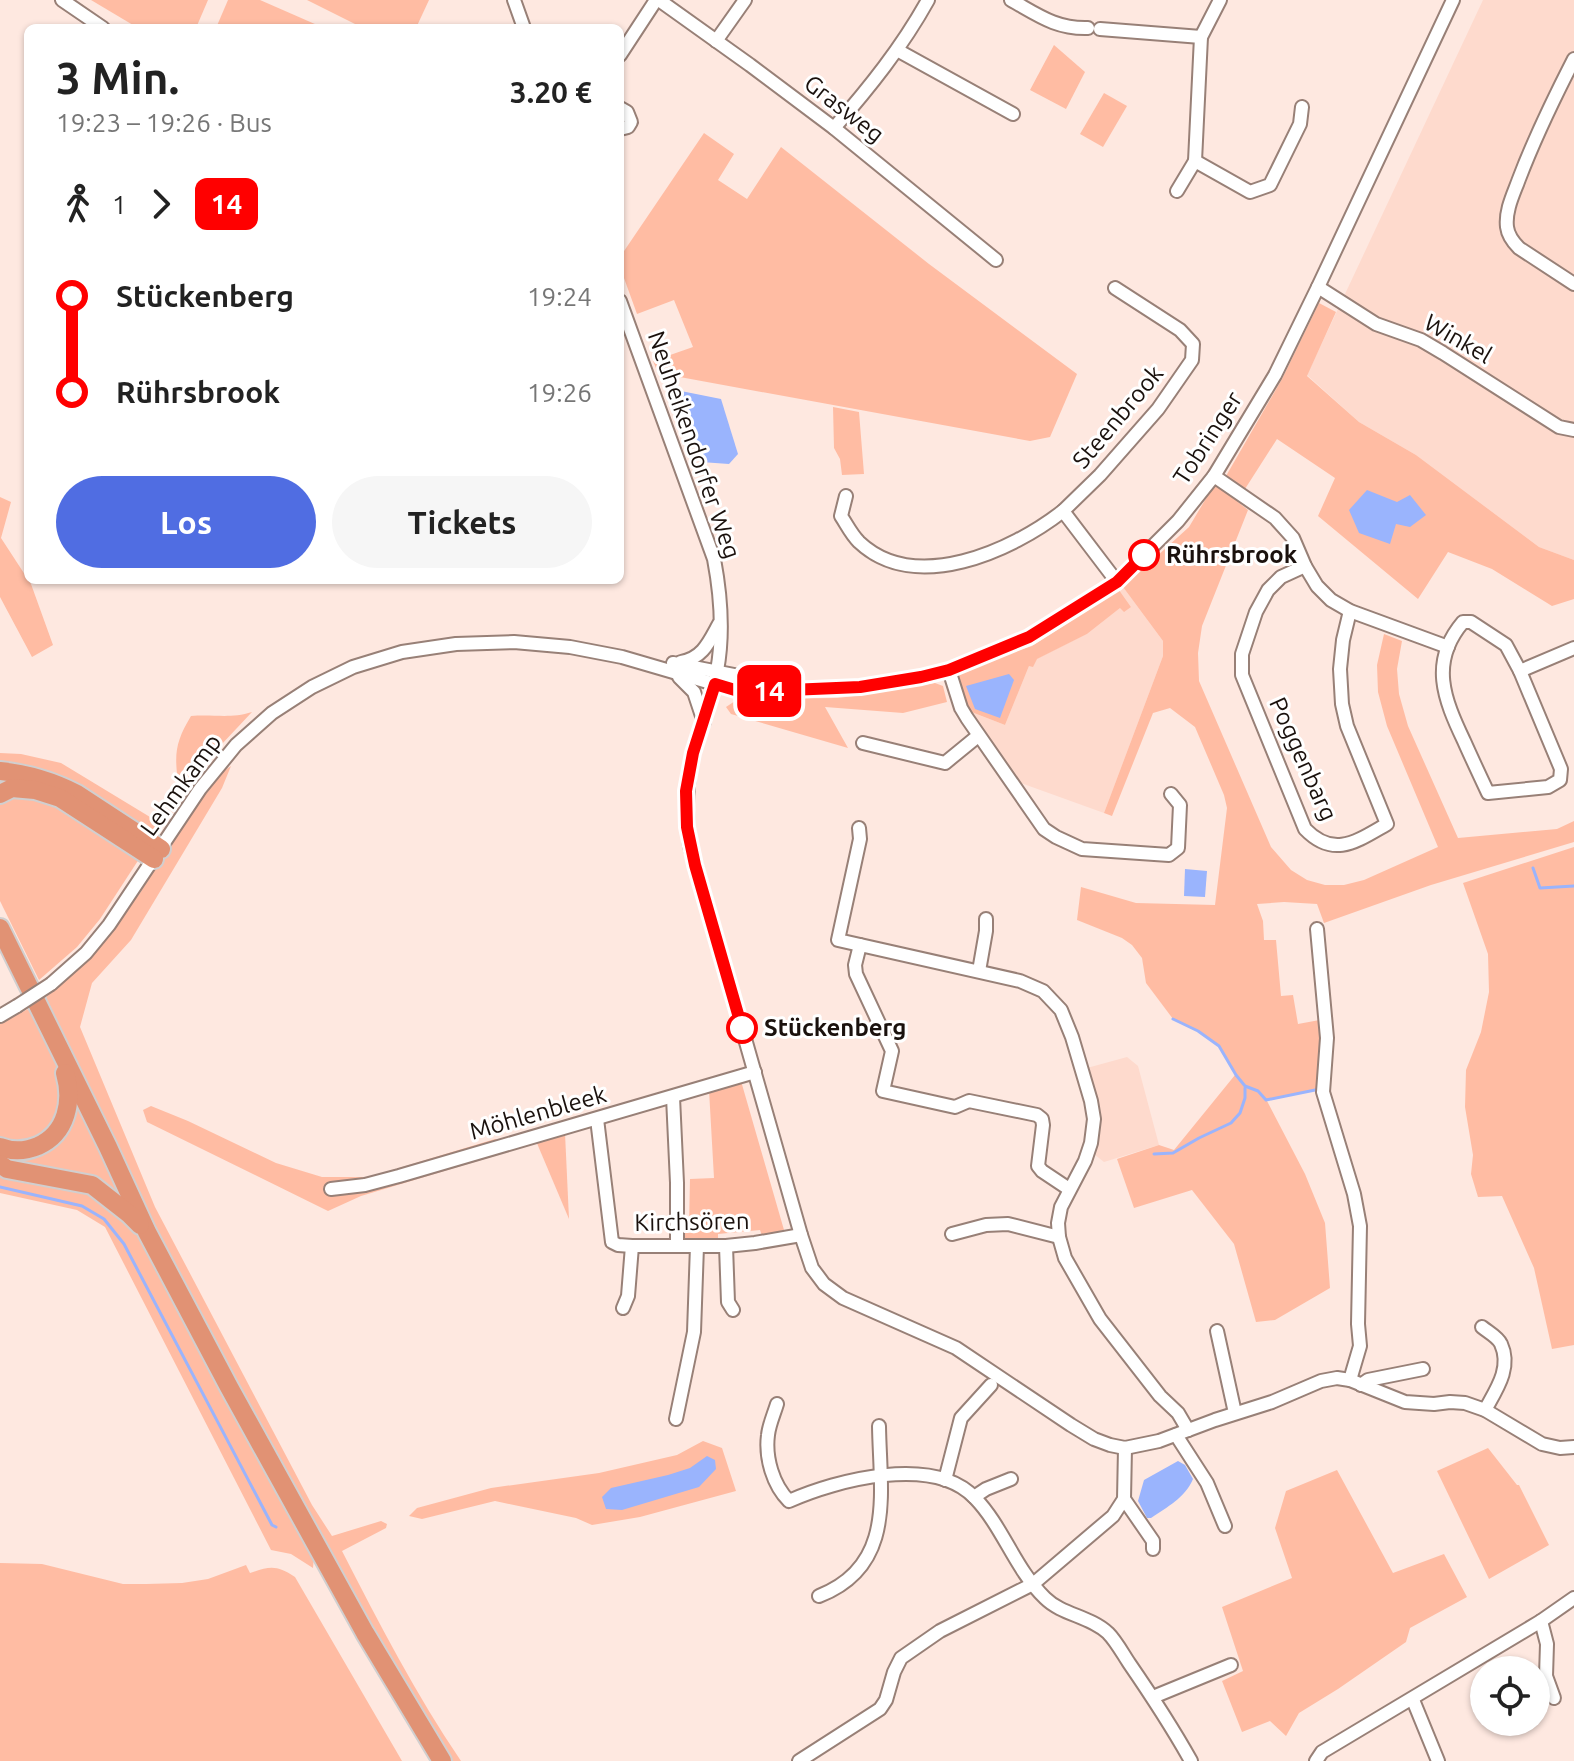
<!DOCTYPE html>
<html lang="de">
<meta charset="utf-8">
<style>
:root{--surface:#fff;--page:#f6f6f6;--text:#222;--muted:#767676;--accent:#506de2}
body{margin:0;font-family:Ubuntu,sans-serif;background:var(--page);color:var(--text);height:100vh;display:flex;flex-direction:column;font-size:30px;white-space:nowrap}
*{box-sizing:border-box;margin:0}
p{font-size:26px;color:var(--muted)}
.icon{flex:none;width:44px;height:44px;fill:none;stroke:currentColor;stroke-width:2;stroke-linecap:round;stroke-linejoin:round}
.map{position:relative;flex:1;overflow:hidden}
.details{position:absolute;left:24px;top:24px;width:600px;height:560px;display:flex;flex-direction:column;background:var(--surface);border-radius:12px;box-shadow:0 2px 6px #0004}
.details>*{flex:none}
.badge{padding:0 16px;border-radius:12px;font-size:28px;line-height:52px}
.fabs{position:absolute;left:1470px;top:1656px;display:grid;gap:16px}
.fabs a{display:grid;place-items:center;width:80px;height:80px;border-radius:50%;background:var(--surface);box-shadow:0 2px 6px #0004;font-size:40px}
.map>.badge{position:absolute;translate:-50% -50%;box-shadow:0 0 0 4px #fff}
.legs{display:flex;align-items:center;gap:12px;height:88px;padding:0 32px;font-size:26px}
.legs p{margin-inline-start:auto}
.headline{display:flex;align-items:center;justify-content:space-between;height:136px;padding:0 32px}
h1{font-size:44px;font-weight:600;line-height:60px}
.cta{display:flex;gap:16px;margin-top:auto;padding:16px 32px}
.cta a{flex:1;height:92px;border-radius:48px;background:var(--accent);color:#fff;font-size:32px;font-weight:600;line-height:92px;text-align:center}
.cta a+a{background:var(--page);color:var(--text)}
ul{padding:0 32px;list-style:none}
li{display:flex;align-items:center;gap:28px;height:96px;font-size:30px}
li i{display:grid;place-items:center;width:12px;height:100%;margin:0 10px;background:currentColor}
li i::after{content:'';width:20px;height:20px;margin:-10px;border:6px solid;border-radius:50%;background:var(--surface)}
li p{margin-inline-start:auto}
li:first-child i{background:linear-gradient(#0000 50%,currentColor 0)}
li:last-child i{background:linear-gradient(currentColor 50%,#0000 0)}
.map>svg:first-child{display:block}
.built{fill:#fedacd}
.green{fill:#ffbca3}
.water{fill:#9ab4fd}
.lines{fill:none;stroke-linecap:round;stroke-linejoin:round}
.stream{stroke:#9ab4fd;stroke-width:3}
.minor-casing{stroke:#988077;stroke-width:16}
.highway-casing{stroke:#d1cfcf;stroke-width:22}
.minor{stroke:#fff;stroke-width:12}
.highway{stroke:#e19274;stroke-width:18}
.minor-bridge-casing{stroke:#988077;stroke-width:16;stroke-linecap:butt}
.minor-bridge{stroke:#fff;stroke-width:12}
.line-1-casing{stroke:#fff;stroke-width:18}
.line-1{stroke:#f00;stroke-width:12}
.stop-1-dot{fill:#fff;stroke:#f00;stroke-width:4}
.labels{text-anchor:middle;stroke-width:6;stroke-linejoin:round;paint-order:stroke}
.street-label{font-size:24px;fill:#1a110d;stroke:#fff}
.stop-label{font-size:24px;font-weight:bold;fill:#1a110d;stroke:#fff;text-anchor:start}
</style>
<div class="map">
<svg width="1574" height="1761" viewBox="0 0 1574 1761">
<rect width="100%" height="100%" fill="#fee8e0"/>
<!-- built -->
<g class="built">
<polygon points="1483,0 1574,0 1574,560 1539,547 1416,455 1359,422 1307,375"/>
<polygon points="1123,587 1163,641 1163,656 1104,813 1015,781 994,753 971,712 1005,725 1029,666 1036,659 1087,634 1121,607 1131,607 1119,590"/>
<polygon points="1127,1057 1138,1066 1159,1145 1104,1162 1094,1154 1100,1120 1098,1107 1087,1068"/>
</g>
<!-- green -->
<g class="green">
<polygon points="91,0 208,0 196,28 138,28"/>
<polygon points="228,0 260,0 324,28 216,28"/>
<polygon points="307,0 429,0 416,28 363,28"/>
<polygon points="1054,45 1085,72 1066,109 1030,90"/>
<polygon points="1104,93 1127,106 1103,147 1080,134"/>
<polygon points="704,133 734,154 718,180 747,199 781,147 929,264 1077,374 1050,437 1030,441 658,373 653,361 693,347 674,300 637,314 620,267 620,257"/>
<polygon points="1319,303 1336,312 1307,376 1359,422 1416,455 1539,547 1574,560 1574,599 1552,606 1492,569 1448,552 1418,599 1318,516 1335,478 1277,439 1245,489 1226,476 1282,379"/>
<polygon points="833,407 859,412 864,474 842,475 840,459 834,448"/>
<polygon points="1217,480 1241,497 1238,502 1248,510 1202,626 1198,653 1199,681 1271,847 1291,870 1307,880 1325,885 1344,885 1364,880 1438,847 1387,726 1378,692 1377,665 1384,634 1402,641 1397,669 1399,694 1408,726 1458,838 1557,829 1574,821 1574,842 1431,885 1324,923 1317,904 1284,902 1257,904 1263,921 1264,940 1276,940 1281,996 1293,995 1298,1024 1325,1019 1320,1089 1267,1101 1305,1174 1325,1223 1330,1288 1275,1320 1256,1322 1234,1244 1192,1190 1134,1208 1117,1159 1159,1145 1174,1150 1235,1075 1219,1046 1198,1031 1173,1019 1146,983 1142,958 1132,945 1122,938 1077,920 1081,887 1136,903 1215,905 1227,808 1224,795 1195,727 1170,708 1153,713 1112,816 1104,813 1163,656 1163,641 1123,587 1189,527"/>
<polygon points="0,497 11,502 1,538 31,584 53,645 32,657 0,597"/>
<polygon points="1119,590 1131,607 1124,612 1120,608 1087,634 1037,659 1033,667 1029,666 1005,725 961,708 950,673 1032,646"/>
<polygon points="935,683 943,686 947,702 903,713 825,707 848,748 731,714 726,707 738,699 837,698 863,695"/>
<path d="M252 712 221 745 154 838 0 767V753L21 754 61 763 150 817 178 781C174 753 176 741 191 716 214 714 230 719 252 712Z"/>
<path d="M231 766 222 788 131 940 92 983 80 1027 155 1207 312 1505 332 1536 381 1521 387 1524 386 1528 342 1551C379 1623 416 1695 461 1761H447L223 1363 124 1168 46 997 91 957 140 893 189 814 222 772Z"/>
<polygon points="20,792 38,795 141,856 100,919 77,947 39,980 0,901 0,800"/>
<polygon points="1574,847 1574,1345 1552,1349 1534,1268 1502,1196 1478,1197 1471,1174 1473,1155 1465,1107 1466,1070 1481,1032 1489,992 1488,954 1463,883"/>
<path d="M28 1009C43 1038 78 1089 58 1122 53 1129 46 1136 40 1141L0 1142V1024Z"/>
<polygon points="741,1081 784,1230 762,1236 760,1230 718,1234 718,1242 683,1240 680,1227 689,1226 690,1179 714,1178 709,1090"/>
<polygon points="74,1089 135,1213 119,1198 4,1162 0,1151 56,1141"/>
<polygon points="151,1106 188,1121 276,1163 322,1177 369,1177 495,1139 509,1145 501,1154 361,1196 328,1211 147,1122 143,1110"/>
<polygon points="565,1133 569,1219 536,1141"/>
<polygon points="0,1168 90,1191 125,1216 147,1247 314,1556 313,1568 291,1554 271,1550 105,1227 77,1210 0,1193"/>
<polygon points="703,1441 722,1448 736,1491 640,1517 592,1525 576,1518 495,1501 422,1519 409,1516 417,1508 491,1488 599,1473 677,1455"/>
<polygon points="1488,1448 1517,1485 1519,1485 1549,1545 1489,1579 1437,1471"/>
<polygon points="1337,1470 1393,1573 1444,1554 1467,1597 1410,1628 1406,1642 1338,1689 1299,1713 1286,1736 1270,1721 1242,1732 1222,1681 1243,1671 1222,1607 1292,1578 1275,1528 1286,1491"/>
<path d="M0 1563 42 1564 123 1584H146L182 1583 208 1579 246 1565 250 1573C270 1566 277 1565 295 1577L402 1761H0Z"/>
</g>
<!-- water -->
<g class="water">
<polygon points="676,390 721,399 738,454 729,464 701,462"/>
<polygon points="1367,490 1397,502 1410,495 1426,515 1410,527 1396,524 1390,544 1359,533 1349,510"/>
<polygon points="1009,674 1014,680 1000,718 975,709 966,686"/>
<polygon points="1185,869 1207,871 1205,897 1184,896"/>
<polygon points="707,1456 715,1460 716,1469 699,1487 622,1510 606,1509 602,1497 611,1488 668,1475 690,1468"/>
<path d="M1178 1461 1185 1465 1193 1479C1185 1498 1167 1507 1151 1518H1147L1138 1501 1144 1480Z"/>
</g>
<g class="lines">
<!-- stream -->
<g class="stream">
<polyline points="1533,868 1540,888 1574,886"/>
<polyline points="1173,1019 1198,1031 1219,1046 1236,1075 1245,1086 1258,1091 1266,1100 1320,1089"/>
<polyline points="1154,1154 1173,1153 1199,1138 1231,1123 1240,1113 1245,1098 1245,1088"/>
<polyline points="0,1187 82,1206 104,1219 124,1244 272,1525 276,1527"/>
</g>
<defs>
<g id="minor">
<polyline points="62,0 103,28"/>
<polyline points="514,0 524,28"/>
<polyline points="659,0 750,65 834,128 996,260"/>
<path d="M1011 0C1038 15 1056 29 1088 28"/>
<polyline points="1100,29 1201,37"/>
<polyline points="716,41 745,0"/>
<polyline points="897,50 1013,114"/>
<polyline points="620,55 656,0"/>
<path d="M1574 59C1554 98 1535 137 1519 179 1514 193 1505 210 1507 227 1508 235 1513 242 1519 248L1574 284"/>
<polyline points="620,108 627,112 631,122 628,127 620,129"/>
<path d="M834 128C869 88 902 47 928 0"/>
<polyline points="1195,161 1250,192 1270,185 1300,124 1302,107"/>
<polyline points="1177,191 1195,161 1201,37 1220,0"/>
<polyline points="1318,287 1376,324 1421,340 1443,353 1559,427 1574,430"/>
<path d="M620 301 714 559C721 596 724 633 717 671 712 699 700 726 693 754 686 785 685 815 690 846L801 1235 812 1268 824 1284 843 1298 956 1348 1071 1425 1094 1439 1110 1445 1125 1448 1159 1441 1215 1420 1272 1402 1321 1381 1337 1378 1350 1380 1405 1402 1434 1404 1450 1402 1465 1403 1485 1410 1542 1444 1560 1448 1574 1447"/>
<polyline points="1214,476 1275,518 1293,538 1305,566 1317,586 1331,600 1350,611 1448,647"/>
<path d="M846 496 841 516C847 525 851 534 859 542 915 595 1012 551 1063 511L1117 582"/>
<polyline points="1063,511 1100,475 1158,409 1192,360 1193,344 1180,330 1115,288"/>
<path d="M1305 566 1281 577 1268 590 1256 612 1242 654V675L1305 829C1334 859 1357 841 1387 824L1347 726 1342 704 1340 669 1343 640 1350 611"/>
<path d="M1463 622H1471L1506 645 1520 671 1561 769 1560 780 1548 787 1488 793C1480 776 1472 759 1464 741 1444 699 1429 662 1463 622Z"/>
<path d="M681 662C703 658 709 642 719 624"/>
<polyline points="673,663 785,685"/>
<polyline points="949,670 961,708 967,718 1044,829 1056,837 1082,849 1169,855 1178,848 1180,805 1171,794"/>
<polyline points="1520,671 1574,648"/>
<polyline points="679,677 694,692 704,722"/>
<polyline points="863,743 945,763 978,736"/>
<polyline points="859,828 860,839 838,940 1020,981 1043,991 1061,1010 1072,1037 1091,1101 1094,1119 1091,1143 1085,1161 1061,1207 1058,1223 1059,1237 1065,1258 1100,1319 1160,1396 1178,1413 1188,1430"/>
<polyline points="1317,929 1327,1038 1323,1092 1354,1194 1360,1226 1358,1324 1360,1346 1350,1380"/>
<polyline points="860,945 855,965 856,974 892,1051 883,1091 955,1107 969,1101 1037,1115 1042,1119 1043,1125 1038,1166 1042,1171 1069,1189"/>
<polyline points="979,971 986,931 986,919"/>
<polyline points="51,984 86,953 109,925 200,789 236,745 272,713 312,687 353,667 402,652 456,644 514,642 570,647 622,657 735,690 766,691 860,687 921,677 949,670 1029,637 1117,582 1178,521 1214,476 1275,375 1318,287 1453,0"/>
<polyline points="0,1016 17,1006"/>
<polyline points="673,1097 677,1183 677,1246"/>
<polyline points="597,1119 612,1242 618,1245 632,1246 726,1246 755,1243 801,1235"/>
<polyline points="331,1189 365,1185 399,1176 755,1072"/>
<polyline points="952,1234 986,1225 1008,1224 1059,1237"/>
<polyline points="726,1246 728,1302 733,1310"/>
<polyline points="623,1308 628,1296 632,1246"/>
<path d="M1482 1327C1488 1332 1498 1337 1501 1344 1512 1368 1496 1390 1485 1410"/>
<polyline points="1217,1331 1235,1413"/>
<polyline points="1361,1385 1368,1380 1423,1369"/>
<path d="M777 1404C774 1414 769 1425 768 1435 765 1458 773 1485 789 1501 836 1480 934 1454 975 1498 1003 1527 1015 1569 1045 1598 1062 1615 1090 1616 1108 1633 1116 1641 1123 1654 1129 1663 1151 1695 1172 1727 1191 1761"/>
<polyline points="676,1419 694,1332 697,1246"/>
<polyline points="1176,1435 1207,1483 1225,1526"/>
<polyline points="945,1480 961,1418 991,1385"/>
<polyline points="974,1497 986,1489 1011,1479"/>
<polyline points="1124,1499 1153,1541 1153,1549"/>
<path d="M819 1596C896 1566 880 1493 879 1426"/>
<polyline points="1541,1621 1547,1644 1546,1676 1554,1698"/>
<polyline points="1153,1697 1231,1665"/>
<polyline points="1413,1700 1438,1761"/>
<polyline points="799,1761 880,1709 886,1700 894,1672 901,1658 940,1631 1033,1584 1113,1516 1124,1499 1125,1448"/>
<polyline points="1316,1761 1322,1752 1541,1621 1574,1598"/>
</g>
<g id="highway">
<path d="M0 771C28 774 52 781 77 794L161 849"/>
<polyline points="0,794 12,788 35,790 60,798 154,859"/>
<polyline points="0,928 108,1147 147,1232 229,1387 365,1633 442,1761"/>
<path d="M0 1147C13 1152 26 1151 38 1146 67 1133 73 1101 65 1073"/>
<polyline points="0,1164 7,1169 92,1185 129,1214 140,1225"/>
</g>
</defs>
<!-- minor casing -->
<use href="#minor" class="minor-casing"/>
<!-- highway casing -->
<use href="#highway" class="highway-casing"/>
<!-- minor -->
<use href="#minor" class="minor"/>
<!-- highway -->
<use href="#highway" class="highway"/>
<defs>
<polyline id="minor-bridge" points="17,1006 51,984"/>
</defs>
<!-- minor-bridge casing -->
<use href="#minor-bridge" class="minor-bridge-casing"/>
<!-- minor-bridge -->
<use href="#minor-bridge" class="minor-bridge"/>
</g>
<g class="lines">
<defs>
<polyline id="line-1" points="742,1028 695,865 687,827 686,791 693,753 715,684 735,690 766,691 860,687 921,677 949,670 1029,637 1117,582 1144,555"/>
</defs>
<!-- line-1 casing -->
<use href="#line-1" class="line-1-casing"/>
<!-- line-1 -->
<use href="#line-1" class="line-1"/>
</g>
<!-- markers -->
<g class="stop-1-dot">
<circle cx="1144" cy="555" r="14"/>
<circle cx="742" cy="1028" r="14"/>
</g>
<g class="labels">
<!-- street labels -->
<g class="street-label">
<text transform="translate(844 109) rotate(38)" y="8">Grasweg</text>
<text transform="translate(1458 339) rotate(30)" y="8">Winkel</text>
<text transform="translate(1118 417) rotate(-50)" y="8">Steenbrook</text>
<text transform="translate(1208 438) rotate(-57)" y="8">Tobringer</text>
<text transform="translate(694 445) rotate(71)" y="8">Neuheikendorfer Weg</text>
<text transform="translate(1303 759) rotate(66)" y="8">Poggenbarg</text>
<text transform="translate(181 785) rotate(-54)" y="8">Lehmkamp</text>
<text transform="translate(538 1113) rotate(-16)" y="8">Möhlenbleek</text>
<text transform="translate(692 1222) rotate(-1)" y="8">Kirchsören</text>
</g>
<!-- stop labels -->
<g class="stop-label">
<text x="1166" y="563">Rührsbrook</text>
<text x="764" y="1036">Stückenberg</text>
</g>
</g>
</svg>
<div class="fabs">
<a><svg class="icon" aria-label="locate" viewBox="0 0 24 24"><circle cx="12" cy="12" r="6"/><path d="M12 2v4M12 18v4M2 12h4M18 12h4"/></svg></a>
</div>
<b class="badge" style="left:769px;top:691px;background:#f00;color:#fff">14</b>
<section class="details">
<div class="headline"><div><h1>3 Min.</h1><p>19:23 – 19:26 · Bus</p></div><b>3.20 €</b></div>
<div class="legs"><svg class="icon" aria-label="walk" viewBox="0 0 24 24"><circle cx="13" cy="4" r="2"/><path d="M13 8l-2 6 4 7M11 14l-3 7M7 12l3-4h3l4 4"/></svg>1<svg class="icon" aria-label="forward" viewBox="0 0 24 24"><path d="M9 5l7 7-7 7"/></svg><b class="badge" style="background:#f00;color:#fff">14</b></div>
<ul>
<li><i style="color:#f00"></i><b>Stückenberg</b><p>19:24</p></li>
<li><i style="color:#f00"></i><b>Rührsbrook</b><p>19:26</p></li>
</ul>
<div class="cta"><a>Los</a><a>Tickets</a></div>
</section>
</div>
